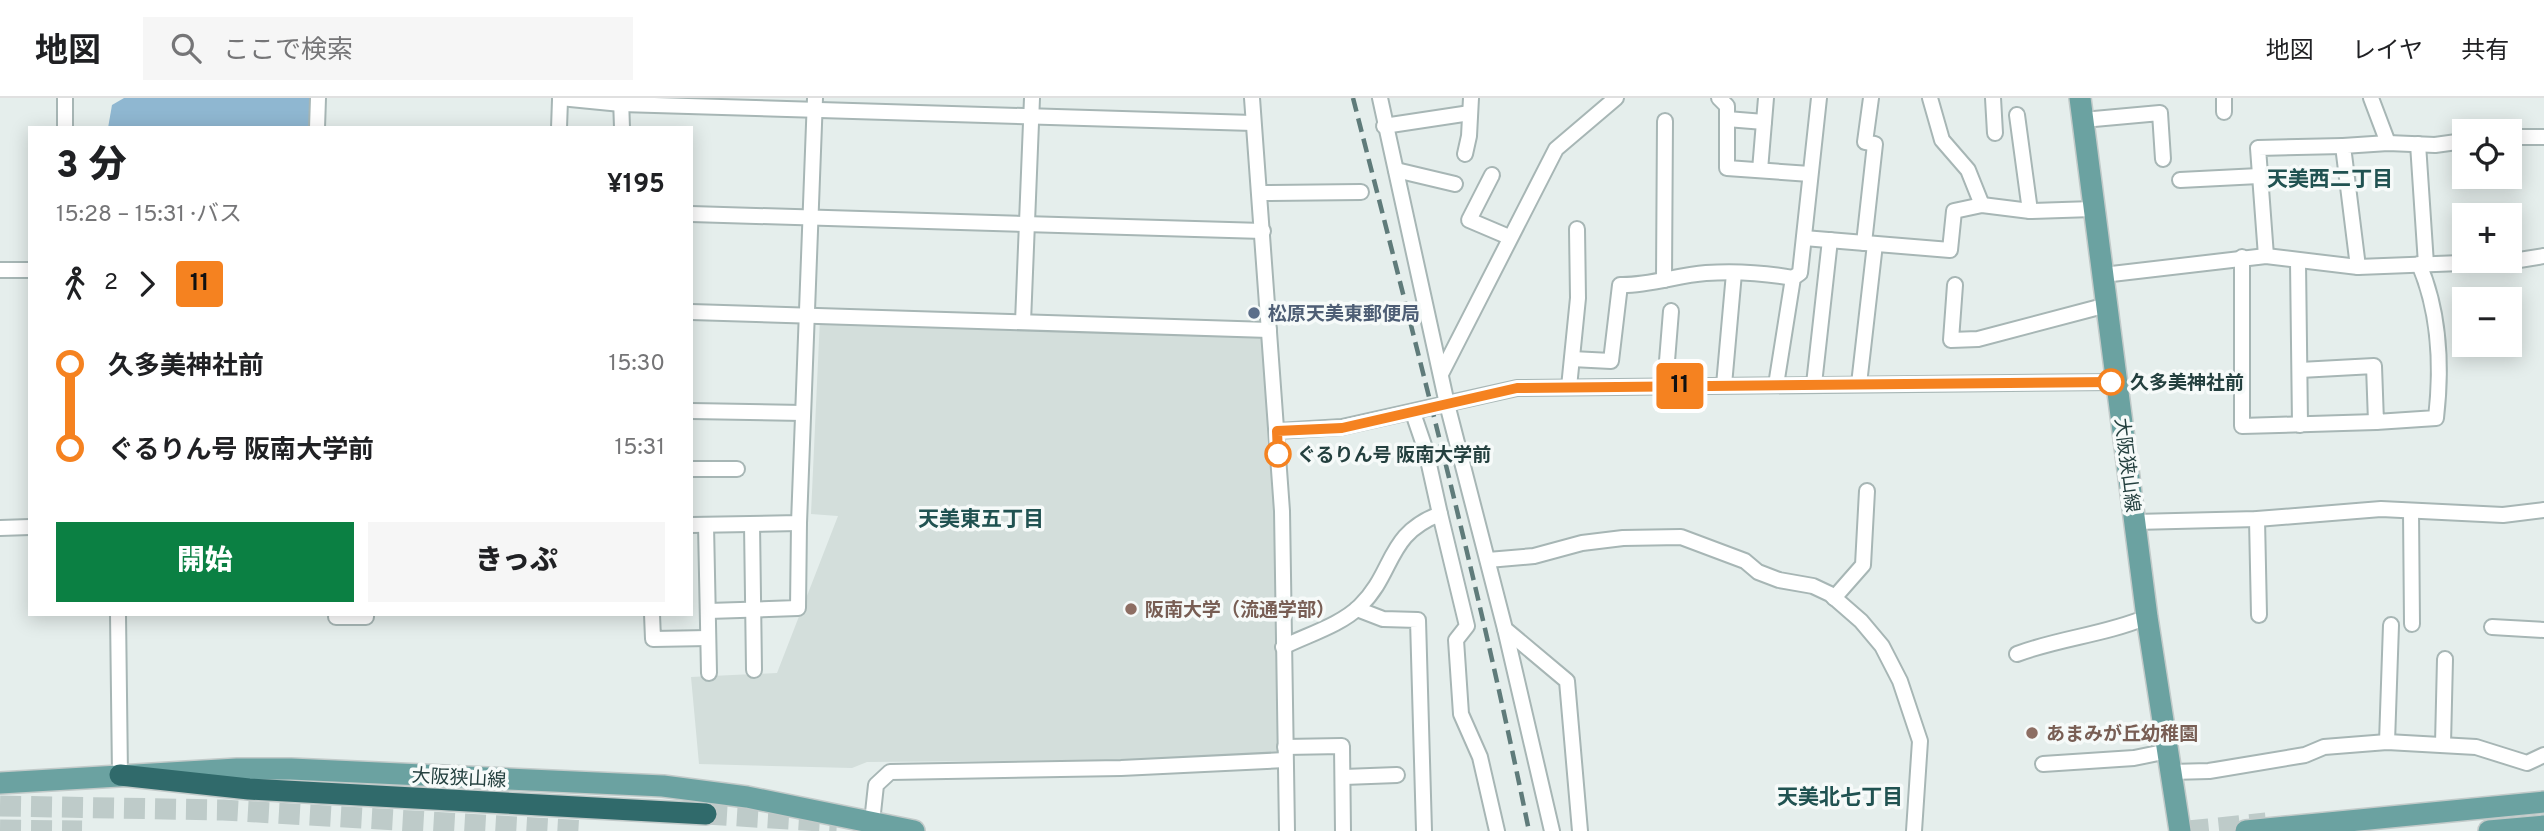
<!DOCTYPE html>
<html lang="ja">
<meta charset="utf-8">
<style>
:root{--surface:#fff;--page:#f6f6f6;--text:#202124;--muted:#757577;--line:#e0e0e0;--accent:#0b8043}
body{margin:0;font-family:Overpass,"Noto Sans JP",sans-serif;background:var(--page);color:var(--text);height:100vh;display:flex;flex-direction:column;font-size:26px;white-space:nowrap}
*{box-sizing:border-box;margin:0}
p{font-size:23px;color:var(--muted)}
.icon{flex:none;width:38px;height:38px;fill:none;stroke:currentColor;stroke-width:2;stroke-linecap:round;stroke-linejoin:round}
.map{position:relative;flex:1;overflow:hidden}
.side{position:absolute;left:28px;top:28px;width:665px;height:490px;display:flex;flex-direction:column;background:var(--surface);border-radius:0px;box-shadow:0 4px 18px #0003}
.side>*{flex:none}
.badge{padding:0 14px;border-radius:5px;font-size:24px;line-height:46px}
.fabs{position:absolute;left:2452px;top:21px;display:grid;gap:14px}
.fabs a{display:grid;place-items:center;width:70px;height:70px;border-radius:0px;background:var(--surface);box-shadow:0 4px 18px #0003;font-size:35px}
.map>.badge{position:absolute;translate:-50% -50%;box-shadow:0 0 0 4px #fff}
.legs{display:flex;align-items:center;gap:10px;height:77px;padding:0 28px;font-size:23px}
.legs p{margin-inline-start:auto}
.head{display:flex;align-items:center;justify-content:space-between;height:119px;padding:0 28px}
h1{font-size:38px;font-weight:800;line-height:52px}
.cta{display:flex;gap:14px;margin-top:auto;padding:14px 28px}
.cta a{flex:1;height:80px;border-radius:0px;background:var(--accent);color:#fff;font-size:28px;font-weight:800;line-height:80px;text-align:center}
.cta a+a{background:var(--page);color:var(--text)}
ul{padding:0 28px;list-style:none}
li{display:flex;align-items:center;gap:24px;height:84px;font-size:26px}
li i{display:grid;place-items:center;width:10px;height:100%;margin:0 9px;background:currentColor}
li i::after{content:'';width:18px;height:18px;margin:-9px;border:5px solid;border-radius:50%;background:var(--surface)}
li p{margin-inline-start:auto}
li:first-child i{background:linear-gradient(#0000 50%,currentColor 0)}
li:last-child i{background:linear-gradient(currentColor 50%,#0000 0)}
header{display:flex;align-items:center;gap:42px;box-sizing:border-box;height:98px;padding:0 35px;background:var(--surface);border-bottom:2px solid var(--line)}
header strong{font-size:33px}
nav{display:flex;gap:38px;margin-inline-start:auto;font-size:24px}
.search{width:490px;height:63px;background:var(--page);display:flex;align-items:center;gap:18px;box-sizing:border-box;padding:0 24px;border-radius:0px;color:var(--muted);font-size:26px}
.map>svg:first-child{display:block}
.built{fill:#d3dedb}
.water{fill:#8fb7d1}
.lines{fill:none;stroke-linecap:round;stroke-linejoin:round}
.motorway-tunnel{stroke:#becbc9;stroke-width:21;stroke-dasharray:21 10;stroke-linecap:butt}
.minor-casing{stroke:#a7b6b5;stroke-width:18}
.primary-casing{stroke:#c2cac9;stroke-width:24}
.motorway-casing{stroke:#c2cac9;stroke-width:24}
.minor{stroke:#fff;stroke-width:14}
.primary{stroke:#6ba2a1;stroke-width:21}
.motorway{stroke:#306a6b;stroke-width:21}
.rail{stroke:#5f7b7a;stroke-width:4.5;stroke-dasharray:14 7;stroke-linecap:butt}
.line-1-casing{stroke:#fff;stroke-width:16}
.line-1{stroke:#f58220;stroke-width:10}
.service-dot{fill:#5c6f8a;stroke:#f6faf9;stroke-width:2.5}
.stop-1-dot{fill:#fff;stroke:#f58220;stroke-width:3.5}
.education-dot{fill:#8d6e63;stroke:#f6faf9;stroke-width:2.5}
.labels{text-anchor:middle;stroke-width:7;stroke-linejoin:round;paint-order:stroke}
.service-label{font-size:19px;font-weight:bold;fill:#4e5e75;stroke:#f6faf9;text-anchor:start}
.stop-label{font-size:19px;font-weight:bold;fill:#24403f;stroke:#f6faf9;text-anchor:start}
.street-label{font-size:19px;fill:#24403f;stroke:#f6faf9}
.education-label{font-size:19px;font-weight:bold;fill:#785e54;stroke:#f6faf9;text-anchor:start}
.neighbourhood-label{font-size:21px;font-weight:bold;fill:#205251;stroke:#f6faf9}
</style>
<header>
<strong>地図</strong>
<div class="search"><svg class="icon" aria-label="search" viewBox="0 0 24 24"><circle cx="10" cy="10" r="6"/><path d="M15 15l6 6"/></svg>ここで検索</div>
<nav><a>地図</a><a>レイヤ</a><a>共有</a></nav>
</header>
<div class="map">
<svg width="2544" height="733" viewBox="0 0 2544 733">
<rect width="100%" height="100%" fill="#e5eeec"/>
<!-- built -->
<polygon class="built" points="820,220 1258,235 1265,240 1276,396 1280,654 1276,657 1227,661 867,664 852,670 699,666 691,579 777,575 838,418 811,416"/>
<!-- water -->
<polygon class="water" points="124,0 312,0 312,30 108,30 112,7"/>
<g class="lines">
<!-- motorway-tunnel -->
<g class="motorway-tunnel">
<polyline points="0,708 223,712 586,733"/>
<polyline points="706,716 837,724"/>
<polyline points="0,732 82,733"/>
<polyline points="2188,733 2266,725"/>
</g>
<defs>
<g id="minor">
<polyline points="560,0 621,6 1253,25"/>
<polyline points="621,0 622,30"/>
<polyline points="1252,0 1282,413 1287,733"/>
<polyline points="1380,0 1447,306 1505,531 1567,583 1580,733"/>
<polyline points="1719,0 1727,8 1727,70 1810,76"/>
<polyline points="1930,0 1942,42 1968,72 1982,107"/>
<polyline points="1993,0 1995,35"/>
<polyline points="2224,0 2224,14"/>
<polyline points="2371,0 2388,45"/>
<polyline points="2017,17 2030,113"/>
<polyline points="1727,21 1764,24"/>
<polyline points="2083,22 2160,15 2163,61"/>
<polyline points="1384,28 1470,15"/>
<polyline points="65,30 65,0"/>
<polyline points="317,30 318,0"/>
<polyline points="559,30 560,2"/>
<polyline points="2510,39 2544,39"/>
<polyline points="2418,46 2426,166"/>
<polyline points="1465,56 1469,38 1471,0"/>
<polyline points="1396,72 1455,86"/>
<polyline points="1760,72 1766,0"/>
<polyline points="1492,77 1469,122 1509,139"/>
<polyline points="2180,82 2259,78"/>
<polyline points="1261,95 1361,94"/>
<polyline points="691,116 1263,133"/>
<polyline points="1804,140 1950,152 1954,113 1982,107 2030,113 2093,111"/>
<polyline points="1864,145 1875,46 1865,44 1871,0"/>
<polyline points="2266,158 2258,50 2343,48"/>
<polyline points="2242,159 2242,328 2376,324"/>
<polyline points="2298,164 2300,327"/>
<polyline points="2358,169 2343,48 2388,45 2435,47 2464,43"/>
<polyline points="0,172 30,172"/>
<polyline points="2103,177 2266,158 2358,169 2513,163 2544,158"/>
<polyline points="1664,182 1665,23"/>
<polyline points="1955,187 1951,242 1978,241 2107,207"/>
<polyline points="691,214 1269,232"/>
<polyline points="1023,224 1032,0"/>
<path d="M1572 261 1611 263 1620 187C1649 188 1677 177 1706 175 1734 173 1765 175 1793 180"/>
<path d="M2300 272 2374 268 2376 324 2436 320C2442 268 2440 215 2419 166"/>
<polyline points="1442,274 1556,51 1616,0"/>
<polyline points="1814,286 1830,142"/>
<polyline points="1859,286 1875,146"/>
<polyline points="1724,287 1734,175"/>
<polyline points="1776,287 1793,180 1800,175 1819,0"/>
<polyline points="1665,288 1671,213"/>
<polyline points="1569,289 1578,200 1577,131"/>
<polyline points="691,313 803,315"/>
<polyline points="1277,333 1342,329 1517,290 2118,284"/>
<polyline points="691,371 737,371"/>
<polyline points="2411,413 2412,526"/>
<polyline points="1440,416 1467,528 1456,542 1461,616 1480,659 1497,733"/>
<polyline points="2257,421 2259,517"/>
<polyline points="2135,424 2257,421 2381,411 2503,417 2544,412"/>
<polyline points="752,426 754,572"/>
<polyline points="691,427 799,425 815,0"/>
<polyline points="706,427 709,575"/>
<polyline points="0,430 30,429"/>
<polyline points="1488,462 1534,458 1582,445 1623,440 1681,439 1745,463 1758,474 1779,482 1813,488 1830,496 1861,523 1882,548 1900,583 1920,643 1914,733"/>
<polyline points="1834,500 1863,467 1867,393"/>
<polyline points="1357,511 1383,521 1418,522 1424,733"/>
<polyline points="708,513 798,510 799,425"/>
<polyline points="118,516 120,677"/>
<polyline points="652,516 653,541 708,540"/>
<polyline points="336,519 366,519 366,516"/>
<polyline points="2492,529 2544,532"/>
<polyline points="1505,531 1552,733"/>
<path d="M1283 549C1307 537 1341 527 1360 508 1395 474 1386 436 1440 416L1426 353 1413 315"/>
<path d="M2017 556C2059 540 2104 537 2147 519"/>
<polyline points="2387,644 2391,527"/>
<polyline points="2443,646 2445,561"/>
<polyline points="1285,649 1342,648 1343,733"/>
<polyline points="2043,666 2134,660 2168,653"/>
<polyline points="2171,674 2209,673 2305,657 2324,649 2387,644 2476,649 2527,665 2544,657"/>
<polyline points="1344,679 1397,677"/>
<polyline points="872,724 876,687 890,674 1121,670 1285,662"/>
</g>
<g id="primary">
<polyline points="2080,0 2147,519 2180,733"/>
<polyline points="0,685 237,671 291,671 663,688 747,699 914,733"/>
<polyline points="2246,733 2544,704"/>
<polyline points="2489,733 2544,728"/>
</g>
<polyline id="motorway" points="120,677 249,691 706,716"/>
</defs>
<!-- minor casing -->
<use href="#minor" class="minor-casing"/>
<!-- primary casing -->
<use href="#primary" class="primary-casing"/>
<!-- motorway casing -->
<use href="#motorway" class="motorway-casing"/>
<!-- minor -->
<use href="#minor" class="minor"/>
<!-- primary -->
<use href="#primary" class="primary"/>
<!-- motorway -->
<use href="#motorway" class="motorway"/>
<!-- rail -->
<path class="rail" d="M1353 0C1415 243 1479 487 1529 733"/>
</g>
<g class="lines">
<defs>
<polyline id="line-1" points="1278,356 1277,333 1342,330 1517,290 2111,284"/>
</defs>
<!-- line-1 casing -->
<use href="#line-1" class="line-1-casing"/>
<!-- line-1 -->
<use href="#line-1" class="line-1"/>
</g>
<!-- markers -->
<circle class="service-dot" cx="1254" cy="215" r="7"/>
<g class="stop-1-dot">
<circle cx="2111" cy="284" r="12"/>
<circle cx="1278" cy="356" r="12"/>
</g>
<g class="education-dot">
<circle cx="1131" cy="511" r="7"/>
<circle cx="2032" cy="635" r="7"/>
</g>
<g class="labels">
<!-- service labels -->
<g class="service-label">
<text x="1268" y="222">松原天美東郵便局</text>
</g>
<!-- stop labels -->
<g class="stop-label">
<text x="2130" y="291">久多美神社前</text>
<text x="1297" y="363">ぐるりん号 阪南大学前</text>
</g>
<!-- street labels -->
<g class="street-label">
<text transform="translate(2128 367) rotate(83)" y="7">大阪狭山線</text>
<text transform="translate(459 679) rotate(3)" y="7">大阪狭山線</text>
</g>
<!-- education labels -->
<g class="education-label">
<text x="1145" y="518">阪南大学（流通学部）</text>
<text x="2046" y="642">あまみが丘幼稚園</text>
</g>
<!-- neighbourhood labels -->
<g class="neighbourhood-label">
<text x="2330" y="88">天美西二丁目</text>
<text x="981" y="428">天美東五丁目</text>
<text x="1840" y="706">天美北七丁目</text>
</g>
</g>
</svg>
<div class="fabs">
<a><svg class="icon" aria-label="locate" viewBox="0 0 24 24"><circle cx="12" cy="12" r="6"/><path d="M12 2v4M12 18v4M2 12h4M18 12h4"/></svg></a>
<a>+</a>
<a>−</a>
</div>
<b class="badge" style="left:1680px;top:288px;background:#f58220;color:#111">11</b>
<section class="side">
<div class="head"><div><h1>3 分</h1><p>15:28 – 15:31 · バス</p></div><b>¥195</b></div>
<div class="legs"><svg class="icon" aria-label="walk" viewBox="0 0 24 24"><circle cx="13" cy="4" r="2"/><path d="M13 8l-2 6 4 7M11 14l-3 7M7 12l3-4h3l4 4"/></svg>2<svg class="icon" aria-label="forward" viewBox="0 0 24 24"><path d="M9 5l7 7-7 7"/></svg><b class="badge" style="background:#f58220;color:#111">11</b></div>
<ul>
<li><i style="color:#f58220"></i><b>久多美神社前</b><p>15:30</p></li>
<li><i style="color:#f58220"></i><b>ぐるりん号 阪南大学前</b><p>15:31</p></li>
</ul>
<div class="cta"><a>開始</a><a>きっぷ</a></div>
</section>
</div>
